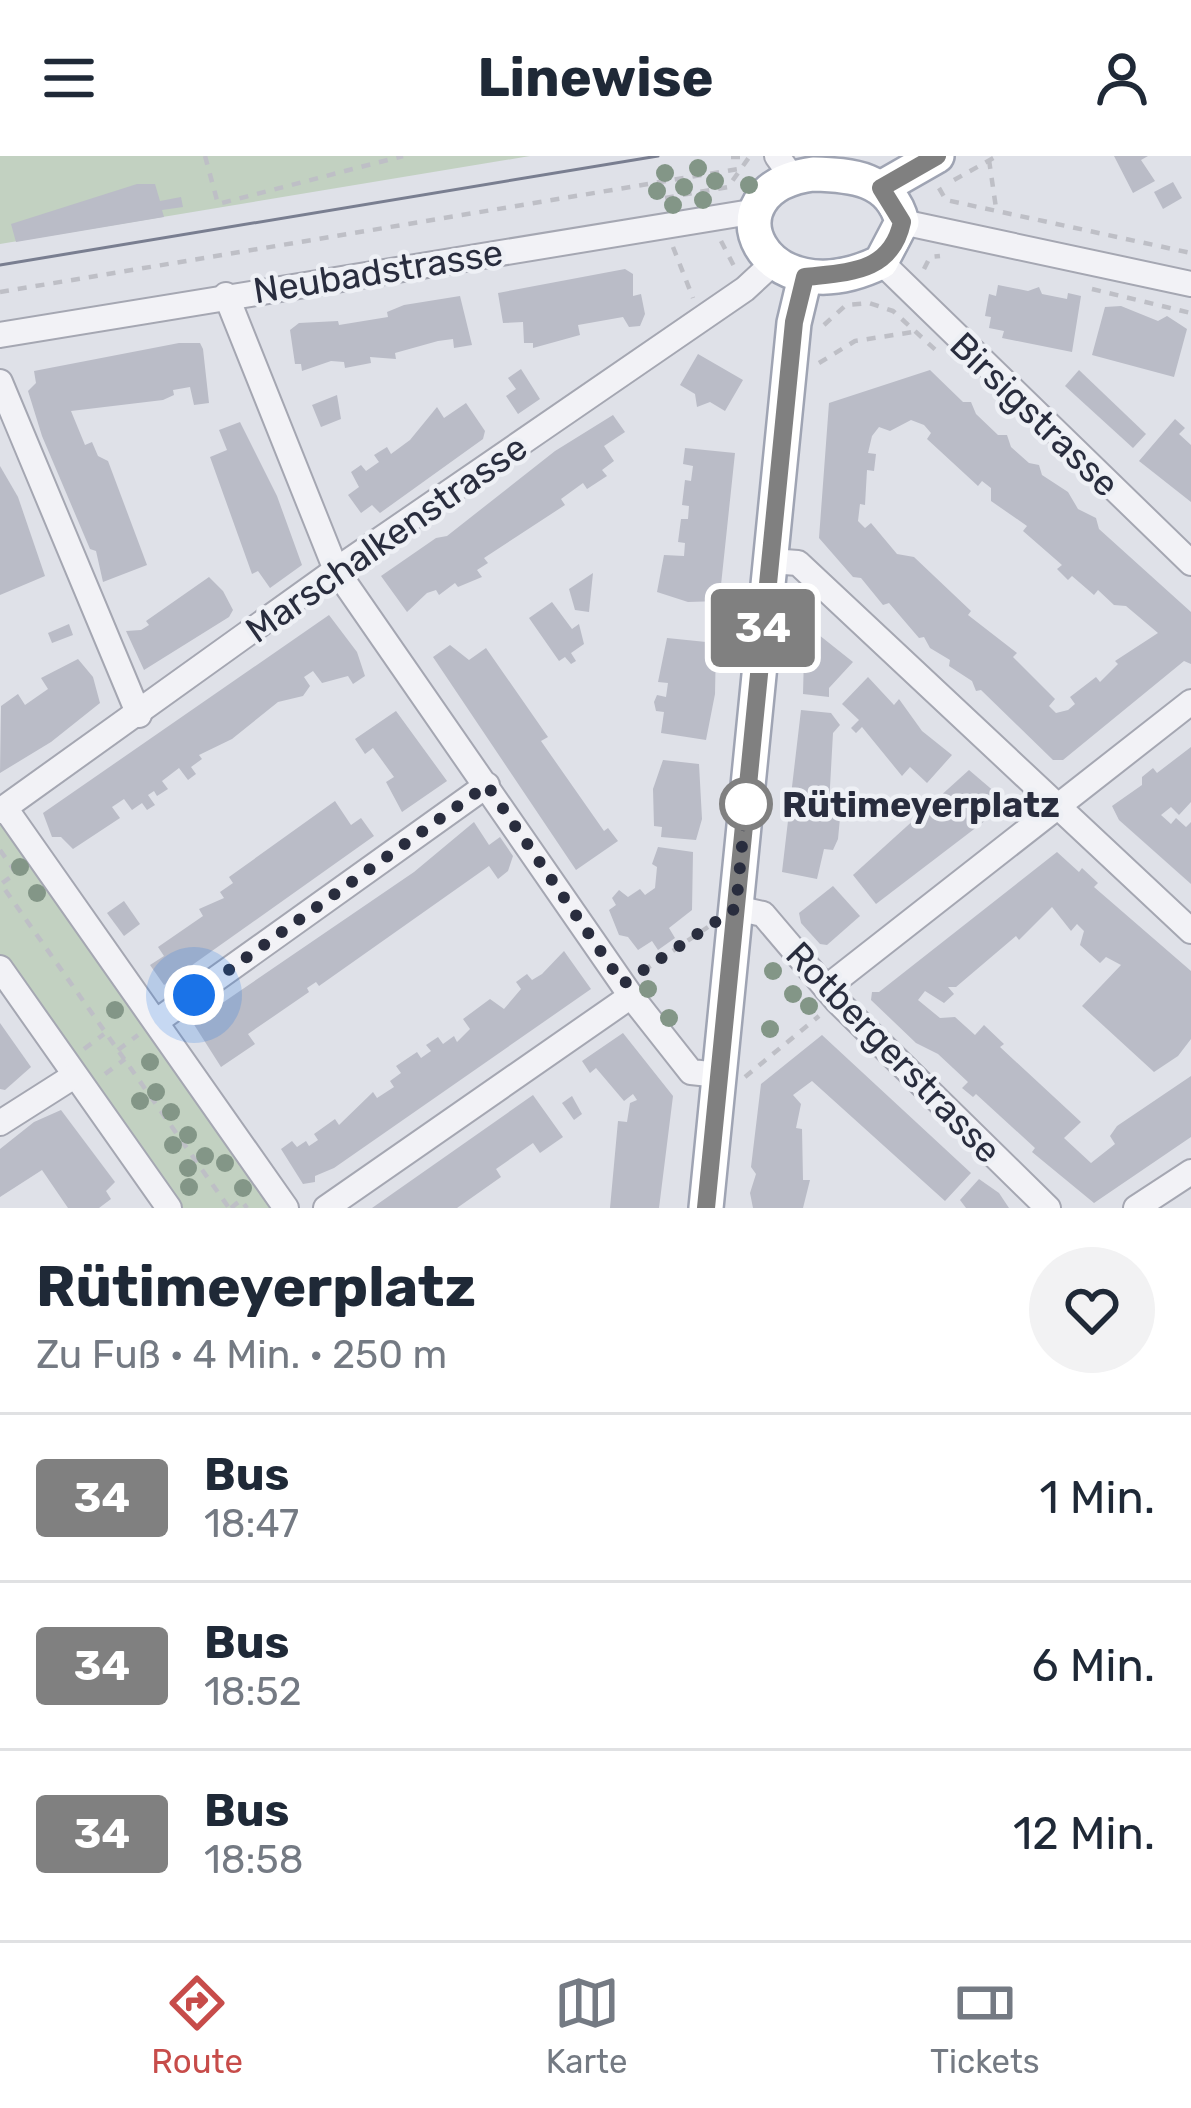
<!DOCTYPE html>
<html lang="de">
<meta charset="utf-8">
<style>
:root{--surface:#fff;--page:#f2f2f3;--text:#1f2937;--muted:#747a83;--line:#e0e1e3;--accent:#c74c4a}
body{margin:0;font-family:Rubik,sans-serif;background:var(--page);color:var(--text);height:100vh;display:flex;flex-direction:column;font-size:45px;white-space:nowrap}
*{box-sizing:border-box;margin:0}
p{font-size:39px;color:var(--muted)}
.icon{flex:none;width:66px;height:66px;fill:none;stroke:currentColor;stroke-width:2;stroke-linecap:round;stroke-linejoin:round}
.map{position:relative;height:1052px;overflow:hidden}
.panel{display:flex;flex-direction:column;background:var(--surface);flex:1}
.panel>*{flex:none}
.badge{padding:0 24px;border-radius:9px;font-size:42px;line-height:78px}
.you{position:absolute;width:60px;height:60px;margin:-30px;border:9px solid #fff;border-radius:50%;background:#1a73e8;box-shadow:0 0 0 18px #1a73e833}
.map>.badge{position:absolute;translate:-50% -50%;box-shadow:0 0 0 6px #fff}
.round{display:grid;place-items:center;flex:none;width:126px;height:126px;border-radius:63px;background:var(--page)}
.overview{display:flex;align-items:center;justify-content:space-between;height:204px;padding:0 36px}
h1{font-size:57px;font-weight:700;line-height:90px}
ul{padding:0;list-style:none}
li{display:flex;align-items:center;gap:36px;height:168px;padding:0 36px;border-top:3px solid var(--line)}
li div{flex:1}
li b{display:block;font-size:45px}
li em{font-style:normal}
li .badge{min-width:132px;font-weight:700;text-align:center}
header{display:flex;justify-content:space-between;align-items:center;height:156px;padding:0 36px;background:var(--surface);font-size:54px;font-weight:700}
.tabs{display:flex;justify-content:space-around;align-items:center;height:168px;border-top:3px solid var(--line);background:var(--surface);font-size:33px;color:var(--muted)}
.tabs a{display:grid;justify-items:center;gap:6px}
.tabs .current{color:var(--accent)}
.map>svg:first-child{display:block}
.green{fill:#c2d1c1}
.building{fill:#babcc7;fill-rule:evenodd}
.lines{fill:none;stroke-linecap:round;stroke-linejoin:round}
.minor-casing{stroke:#a5a7b2;stroke-width:28}
.major-casing{stroke:#9fa4b3;stroke-width:38}
.path{stroke:#bebfc6;stroke-width:4.5;stroke-dasharray:9 9;stroke-linecap:butt}
.minor{stroke:#f2f2f6;stroke-width:24}
.major{stroke:#fff;stroke-width:33}
.tram{stroke:#797e90;stroke-width:3}
.tree{fill:#839687}
.line-casing{stroke:#fff;stroke-width:27}
.line{stroke:#808080;stroke-width:18}
.walk{stroke:#292d3e;stroke-width:12;stroke-dasharray:0 21.6}
.stop-dot{fill:#fff;stroke:#808080;stroke-width:6}
.labels{text-anchor:middle;stroke-width:9;stroke-linejoin:round;paint-order:stroke}
.street-label{font-size:36px;fill:#292d3e;stroke:#eef0f5}
.stop-label{font-size:36px;font-weight:bold;fill:#292d3e;stroke:#eef0f5;text-anchor:start}
</style>
<header><svg class="icon" aria-label="menu" viewBox="0 0 24 24"><path d="M4 6h16M4 12h16M4 18h16"/></svg>Linewise<svg class="icon" aria-label="person" viewBox="0 0 24 24"><circle cx="12" cy="8" r="4"/><path d="M4 21q1-7 8-7t8 7"/></svg></header>
<div class="map">
<svg width="1191" height="1052" viewBox="0 0 1191 1052">
<rect width="100%" height="100%" fill="#dfe1e8"/>
<!-- green -->
<g class="green">
<polygon points="0,0 530,0 0,88"/>
<polygon points="0,662 297,1052 173,1052 0,808"/>
</g>
<!-- building -->
<g class="building">
<polygon points="1114,0 1148,0 1141,4 1155,25 1133,37"/>
<polygon points="1173,26 1182,42 1163,53 1154,36"/>
<polygon points="137,28 155,28 160,45 181,41 183,51 162,54 164,61 16,86 11,68"/>
<polygon points="625,113 633,118 633,140 641,138 645,158 640,170 629,171 623,161 578,169 580,179 533,192 533,187 524,187 523,166 503,167 498,137"/>
<polygon points="998,129 1028,135 1039,131 1042,138 1067,143 1068,137 1081,140 1072,196 1002,182 1004,175 989,172 991,161 985,160 989,138 996,140"/>
<polygon points="460,140 472,189 454,192 453,183 438,185 395,197 396,203 370,201 371,207 345,212 344,206 331,205 302,215 301,208 295,208 290,174 299,167 338,165 339,169 388,161 387,156 404,149"/>
<polygon points="1121,150 1158,165 1167,160 1187,173 1174,221 1092,199 1105,151"/>
<polygon points="179,187 200,187 203,193 209,247 194,249 190,231 173,234 174,239 163,244 71,255 85,289 92,286 98,300 108,305 147,409 103,426 96,395 90,393 42,280 28,235 36,227 34,215"/>
<polygon points="698,198 743,224 725,255 710,246 697,251 695,238 680,229"/>
<polygon points="521,213 540,243 518,258 506,240 516,233 508,222"/>
<path d="M930 214 963 246H971L976 258 998 279H1007L1011 291 1029 307 1039 309 1042 319 1068 336 1078 353 1096 362 1099 373 1191 456V508L1184 505 1063 604H1053L981 534 976 535 972 525 949 510 950 504 930 492 924 481 919 482 889 447 883 449 861 422 853 421 819 382 829 247ZM911 264 924 269 931 277 927 283 978 330 982 325 991 332V345L1027 370 1023 375 1062 409 1057 413 1068 424 1072 420 1094 439 1098 434 1114 449 1126 450 1158 477 1115 505 1118 508 1100 526 1096 521 1070 541 1075 548 1068 554 1056 557 1049 550 1055 543 1013 501 1017 497 968 459 971 455 914 401 897 398 871 367 865 372 858 365 860 348 865 349 867 314 874 315 876 298 868 297 872 280 879 271 890 275Z"/>
<polygon points="1079,214 1146,278 1133,292 1065,230"/>
<polygon points="337,239 341,263 321,271 312,249"/>
<polygon points="466,247 485,275 483,283 380,357 372,349 361,357 348,339 359,331 351,316 361,309 366,315 379,306 374,299 387,291 391,298 410,284 437,251 444,262"/>
<polygon points="613,259 625,276 604,290 614,305 602,314 607,320 587,333 583,327 561,343 565,349 484,402 488,407 477,414 482,421 458,431 455,427 439,439 436,434 427,437 407,456 381,420 436,382 447,380 555,295"/>
<polygon points="1175,263 1185,272 1179,278 1191,289 1191,346 1139,305"/>
<polygon points="240,266 277,340 302,409 270,432 258,415 252,418 210,301 227,294 219,274"/>
<polygon points="685,292 735,297 721,429 725,441 720,445 688,446 657,436 664,399 684,400 685,387 678,386 681,363 688,363 689,350 682,349 685,324 691,325 693,310 683,308"/>
<polygon points="0,310 18,341 45,420 0,439"/>
<polygon points="593,417 589,456 575,454 569,433"/>
<polygon points="209,421 223,435 233,454 229,461 144,514 126,475 141,474 149,469 146,465"/>
<polygon points="552,446 572,473 579,468 584,488 571,497 576,505 571,508 565,501 559,505 529,462"/>
<polygon points="329,459 357,496 365,520 353,528 348,520 322,527 313,515 304,521 310,530 303,540 278,546 232,583 199,599 202,603 191,611 196,618 188,624 179,612 162,625 168,633 157,640 154,635 148,639 155,649 147,654 142,647 132,654 124,643 112,651 120,662 73,693 61,681 52,681 43,657"/>
<polygon points="69,468 73,479 52,487 48,477"/>
<polygon points="814,475 853,506 829,532 829,541 803,538 804,499"/>
<polygon points="667,482 716,487 715,538 706,584 661,577 664,556 656,555 654,546 657,539 666,541 668,527 658,526"/>
<polygon points="450,489 469,504 486,492 548,581 541,585 604,675 608,672 618,685 576,714 433,501"/>
<polygon points="78,503 93,521 100,547 51,586 0,617 1,550 18,538 25,549 48,533 41,522"/>
<polygon points="868,521 894,549 899,543 922,575 952,599 927,627 910,611 902,620 862,571 856,577 851,572 859,564 842,548"/>
<polygon points="801,554 831,557 840,569 833,577 829,649 834,650 833,661 840,662 838,683 833,694 824,693 817,723 782,716"/>
<polygon points="396,555 447,625 402,656 386,626 394,621 373,592 365,598 355,583"/>
<polygon points="1191,591 1191,646 1179,659 1171,651 1161,659 1171,668 1176,662 1186,671 1191,666 1191,728 1119,664 1112,650 1142,629 1142,621 1153,612 1157,617"/>
<polygon points="663,604 699,608 702,663 696,684 661,681 662,671 654,670 653,633"/>
<polygon points="969,614 1003,643 1003,651 876,748 853,719"/>
<polygon points="335,645 351,669 361,662 374,680 164,829 150,809 164,800 158,791 203,760 199,753 224,742 220,736 233,727 229,721"/>
<polygon points="474,666 489,689 500,681 513,700 508,715 498,723 489,710 319,830 316,826 307,832 309,836 248,878 255,888 221,911 193,867 414,716"/>
<polygon points="658,691 693,696 692,754 669,772 675,782 658,794 652,785 638,794 628,781 619,779 609,754 616,749 612,742 619,734 628,741 640,733 645,739 655,732 657,711 652,708"/>
<polygon points="1057,696 1079,716 1082,712 1098,727 1094,731 1191,815 1191,883 1178,900 1154,916 1082,850 1121,809 1106,801 1100,807 1080,789 1084,775 1077,768 1071,775 1052,751 1019,784 1016,780 956,831 948,831 954,838 944,847 925,835 918,844 940,862 955,861 975,879 984,869 1004,888 1000,891 1081,966 1064,982 1091,1007 1115,988 1110,980 1117,970 1191,920 1191,981 1094,1047 1032,996 1035,992 976,938 973,941 962,932 968,926 938,898 916,887 871,844 872,836 879,836"/>
<polygon points="833,730 860,760 827,789 820,788 801,767 799,757"/>
<polygon points="124,745 140,768 124,780 107,757"/>
<polygon points="564,795 591,833 334,1012 315,1020 315,1026 303,1028 281,993 292,985 297,991 306,985 309,990 318,984 314,978 335,963 339,969 373,936 377,942 394,931 390,925 401,917 396,910 417,896 421,902 431,895 426,889 438,881 443,888 454,880 457,886 470,873 463,863 490,843 504,853 521,833 516,826 527,818 532,824 542,818"/>
<polygon points="0,867 31,911 5,934 0,933"/>
<polygon points="623,877 673,940 659,1052 610,1052 618,965 627,966 630,947 637,944 633,938 624,945 596,912 590,917 582,905"/>
<polygon points="822,879 971,1017 945,1045 812,925 793,939 801,948 796,972 802,973 803,1024 810,1024 803,1052 753,1052 750,1037 756,1018 751,1011 761,928"/>
<polygon points="533,939 563,981 540,997 533,987 496,1013 501,1021 457,1052 372,1052"/>
<polygon points="572,940 582,958 574,964 562,947"/>
<polygon points="61,954 115,1026 106,1035 111,1043 99,1052 68,1052 42,1014 0,1041 0,993 34,966"/>
<polygon points="979,1023 999,1037 1009,1052 966,1052 960,1044"/>
</g>
<g class="lines">
<defs>
<g id="minor">
<polyline points="777,0 792,21"/>
<polyline points="902,66 1191,128"/>
<polyline points="881,106 1191,407"/>
<polyline points="226,139 336,414 631,840 691,916 719,919"/>
<polyline points="0,179 757,55"/>
<polyline points="0,226 139,559"/>
<polyline points="770,405 798,407 1191,775"/>
<polyline points="5,652 286,1052"/>
<polyline points="0,655 336,414 745,133 772,108"/>
<polyline points="736,752 763,758 837,845 1048,1052"/>
<polyline points="0,812 169,1052"/>
<polyline points="826,832 1191,546"/>
<polyline points="157,865 487,629"/>
<polyline points="0,967 74,920"/>
<polyline points="326,1052 631,840"/>
<polyline points="1136,1052 1191,1016"/>
</g>
<g id="major">
<path d="M813 18C851 19 891 22 902 66L881 106C761 165 702 33 813 18Z"/>
<polyline points="881,32 937,0"/>
<polyline points="706,1052 794,167 805,121"/>
</g>
</defs>
<!-- minor casing -->
<use href="#minor" class="minor-casing"/>
<!-- major casing -->
<use href="#major" class="major-casing"/>
<!-- path -->
<g class="path">
<polyline points="205,0 218,48 403,0"/>
<polyline points="731,1 746,1"/>
<polyline points="989,4 996,52"/>
<polyline points="954,24 997,0"/>
<polyline points="939,32 946,44 1191,97"/>
<polyline points="665,42 728,31 750,0"/>
<polyline points="721,85 735,112"/>
<polyline points="673,91 693,142"/>
<polyline points="924,113 930,101 940,100"/>
<polyline points="1092,133 1191,157"/>
<polyline points="0,136 744,12"/>
<polyline points="824,169 846,149 869,147 893,155 941,199"/>
<polyline points="819,207 855,185 913,176"/>
<polyline points="0,694 16,717 1,728 229,1052"/>
<polyline points="643,815 708,771"/>
<polyline points="84,893 104,878"/>
<polyline points="118,894 138,879"/>
<polyline points="105,918 125,903"/>
<polyline points="745,921 819,860"/>
<polyline points="231,1052 241,1044 247,1052"/>
</g>
<!-- minor -->
<use href="#minor" class="minor"/>
<!-- major -->
<use href="#major" class="major"/>
<!-- tram -->
<polyline class="tram" points="0,109 658,0"/>
</g>
<!-- trees -->
<g class="tree">
<circle cx="698" cy="12" r="9"/>
<circle cx="665" cy="17" r="9"/>
<circle cx="715" cy="25" r="9"/>
<circle cx="749" cy="29" r="9"/>
<circle cx="684" cy="31" r="9"/>
<circle cx="657" cy="35" r="9"/>
<circle cx="703" cy="44" r="9"/>
<circle cx="673" cy="49" r="9"/>
<circle cx="20" cy="711" r="9"/>
<circle cx="37" cy="737" r="9"/>
<circle cx="773" cy="815" r="9"/>
<circle cx="648" cy="833" r="9"/>
<circle cx="793" cy="838" r="9"/>
<circle cx="809" cy="850" r="9"/>
<circle cx="115" cy="854" r="9"/>
<circle cx="669" cy="862" r="9"/>
<circle cx="770" cy="873" r="9"/>
<circle cx="150" cy="906" r="9"/>
<circle cx="156" cy="936" r="9"/>
<circle cx="140" cy="945" r="9"/>
<circle cx="171" cy="956" r="9"/>
<circle cx="188" cy="979" r="9"/>
<circle cx="173" cy="989" r="9"/>
<circle cx="205" cy="1000" r="9"/>
<circle cx="225" cy="1007" r="9"/>
<circle cx="188" cy="1012" r="9"/>
<circle cx="189" cy="1031" r="9"/>
<circle cx="243" cy="1032" r="9"/>
</g>
<g class="lines">
<defs>
<path id="line" d="M706 1052 794 166 805 121C849 116 891 117 902 66L881 32 937 0"/>
</defs>
<!-- line casing -->
<use href="#line" class="line-casing"/>
<!-- line -->
<use href="#line" class="line"/>
<!-- walk -->
<polyline class="walk" points="194,839 487,629 623,828 736,752 746,648"/>
</g>
<!-- markers -->
<circle class="stop-dot" cx="746" cy="648" r="24"/>
<g class="labels">
<!-- street labels -->
<g class="street-label">
<text transform="translate(378 115) rotate(-9)" y="13">Neubadstrasse</text>
<text transform="translate(1035 258) rotate(44)" y="13">Birsigstrasse</text>
<text transform="translate(386 382) rotate(-35)" y="13">Marschalkenstrasse</text>
<text transform="translate(894 896) rotate(46)" y="13">Rotbergerstrasse</text>
</g>
<!-- stop labels -->
<g class="stop-label">
<text x="782" y="661">Rütimeyerplatz</text>
</g>
</g>
</svg>
<div class="you" style="left:194px;top:839px"></div>
<b class="badge" style="left:763px;top:472px;background:#808080;color:#fff">34</b>
</div>
<section class="panel">
<div class="overview"><div><h1>Rütimeyerplatz</h1><p>Zu Fuß · 4 Min. · 250 m</p></div><a class="round"><svg class="icon" aria-label="heart" viewBox="0 0 24 24"><path d="M12 20l-8-8c-3-5 5-10 8-4 3-6 11-1 8 4z"/></svg></a></div>
<ul>
<li><span class="badge" style="background:#808080;color:#fff">34</span><div><b>Bus</b><p>18:47</p></div><em>1 Min.</em></li>
<li><span class="badge" style="background:#808080;color:#fff">34</span><div><b>Bus</b><p>18:52</p></div><em>6 Min.</em></li>
<li><span class="badge" style="background:#808080;color:#fff">34</span><div><b>Bus</b><p>18:58</p></div><em>12 Min.</em></li>
</ul>
</section>
<nav class="tabs">
<a class="current"><svg class="icon" aria-label="directions" viewBox="0 0 24 24"><path d="M12 3l9 9-9 9-9-9zM9 14v-3h6M13 9l2 2-2 2"/></svg>Route</a>
<a><svg class="icon" aria-label="map" viewBox="0 0 24 24"><path d="M3 6l6-2 6 2 6-2v14l-6 2-6-2-6 2zM9 4v14M15 6v14"/></svg>Karte</a>
<a><svg class="icon" aria-label="tickets" viewBox="0 0 24 24"><path d="M3 7h18v10H3zM15 7v10"/></svg>Tickets</a>
</nav>
